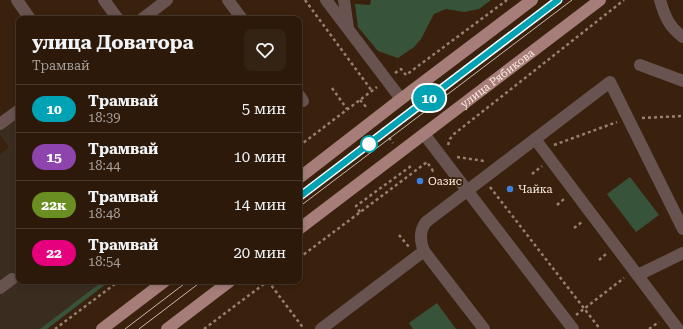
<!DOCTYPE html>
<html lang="ru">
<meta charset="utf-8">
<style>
:root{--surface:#2c190a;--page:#342213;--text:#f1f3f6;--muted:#a6a09c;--line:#48382b}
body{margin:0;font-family:"Roboto Serif",serif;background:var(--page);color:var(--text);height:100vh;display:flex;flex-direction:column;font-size:15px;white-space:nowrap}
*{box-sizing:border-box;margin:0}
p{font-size:13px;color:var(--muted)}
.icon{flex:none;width:22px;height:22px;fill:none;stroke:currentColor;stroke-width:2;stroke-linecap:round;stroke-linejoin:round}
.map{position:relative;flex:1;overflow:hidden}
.side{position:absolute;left:16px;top:16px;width:286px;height:268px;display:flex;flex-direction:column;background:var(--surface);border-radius:8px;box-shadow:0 2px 6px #0003,0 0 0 1px var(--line)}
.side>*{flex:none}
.badge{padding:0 8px;border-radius:13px;font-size:14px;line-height:26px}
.map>.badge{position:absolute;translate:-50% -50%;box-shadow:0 0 0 2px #fff}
.round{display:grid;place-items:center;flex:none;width:42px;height:42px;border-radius:8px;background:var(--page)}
.overview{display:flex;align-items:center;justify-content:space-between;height:68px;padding:0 16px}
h1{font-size:19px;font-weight:700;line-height:30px}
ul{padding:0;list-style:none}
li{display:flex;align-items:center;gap:12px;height:48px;padding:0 16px;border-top:1px solid var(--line)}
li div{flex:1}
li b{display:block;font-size:15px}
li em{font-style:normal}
li .badge{min-width:44px;font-weight:700;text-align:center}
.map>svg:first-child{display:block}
.education{fill:#3b2c20}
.green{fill:#37543a}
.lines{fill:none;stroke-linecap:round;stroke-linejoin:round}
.path{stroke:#968171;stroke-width:2.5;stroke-dasharray:3 3;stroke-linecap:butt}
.minor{stroke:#685351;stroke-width:12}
.major{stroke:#a67d79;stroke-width:12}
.tram{stroke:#cdb9ac;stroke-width:1}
.line-casing{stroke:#fff;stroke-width:9}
.line{stroke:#00a3b4;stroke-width:6}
.stop-dot{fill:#fff;stroke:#00a3b4;stroke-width:2}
.shop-dot{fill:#3f7fe0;stroke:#3a210e;stroke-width:1.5}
.labels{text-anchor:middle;stroke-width:3.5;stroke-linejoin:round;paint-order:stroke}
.street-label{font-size:11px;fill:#feece1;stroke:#3a210e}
.poi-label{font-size:11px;fill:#feece1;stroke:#3a210e;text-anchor:start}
</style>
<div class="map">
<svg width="683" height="329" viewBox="0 0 683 329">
<rect width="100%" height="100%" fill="#3a210e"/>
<!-- education -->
<polygon class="education" points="19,116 19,281 105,281 41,329 0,329 0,154 9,147 0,135 0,130"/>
<!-- green -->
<g class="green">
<polygon points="371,0 491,0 479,9 464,12 446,9 434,14 421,39 414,47 398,58 378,51 358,27 355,4 370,5"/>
<polygon points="630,177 659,215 636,232 607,194"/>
<polygon points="103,281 110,281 47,329 40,329"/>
<polygon points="437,303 456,329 413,329 409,323"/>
</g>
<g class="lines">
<!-- path -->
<g class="path">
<polyline points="305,0 372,91"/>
<polyline points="395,73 401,69 406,75 507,0"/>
<polyline points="332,88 347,109"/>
<polyline points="360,100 367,108"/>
<polyline points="642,118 683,116"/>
<polyline points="382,128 393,143"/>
<polyline points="448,145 450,139 454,134 624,0"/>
<polyline points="554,145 617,122"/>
<polyline points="299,146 377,87"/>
<polyline points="457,157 484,161"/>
<polyline points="532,174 542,166"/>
<polyline points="490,187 600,329"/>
<polyline points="557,205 564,199"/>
<polyline points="360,212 356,206 411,166"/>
<polyline points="574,228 582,222"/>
<polyline points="399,235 409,247"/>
<polyline points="299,258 427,162 433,171 435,170"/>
<polyline points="599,260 606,254"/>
<polyline points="268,281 304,329"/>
<polyline points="576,315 624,278"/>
<polyline points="55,329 119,281"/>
<polyline points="204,329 268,281"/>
<polyline points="649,329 659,322"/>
</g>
<!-- minor -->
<g class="minor">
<polyline points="17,0 30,19"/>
<polyline points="104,0 118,19"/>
<polyline points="228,0 242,19"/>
<polyline points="326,0 401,99"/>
<polyline points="344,0 348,28"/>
<path d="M660 0C665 17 669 27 683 37"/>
<polyline points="142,19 167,0"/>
<polyline points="640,65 683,81"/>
<polyline points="299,95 303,101"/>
<polyline points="0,124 19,110"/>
<polyline points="424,134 573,329"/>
<polyline points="535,139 678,329"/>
<polyline points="638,275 683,253"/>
<polyline points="0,288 12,279"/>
<polyline points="321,329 424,251"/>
<path d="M484 329 424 251C420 241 419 231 426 222L610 82 683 229"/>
</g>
<!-- major -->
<g class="major">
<polyline points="299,178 401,99 532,0"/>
<path id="s1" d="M299 229 600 0"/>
<polyline points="102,329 165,281"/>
<polyline points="167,329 230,281"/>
</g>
<!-- tram -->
<g class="tram">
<polyline points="299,197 559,0"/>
<polyline points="299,207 572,0"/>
<polyline points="125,329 188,281"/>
<polyline points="139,329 202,281"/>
</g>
</g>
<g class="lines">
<defs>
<polyline id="line" points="299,197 558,0"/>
</defs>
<!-- line casing -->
<use href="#line" class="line-casing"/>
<!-- line -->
<use href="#line" class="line"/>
</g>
<!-- markers -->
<circle class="stop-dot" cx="369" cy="144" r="8"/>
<g class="shop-dot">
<circle cx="420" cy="181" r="4"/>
<circle cx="510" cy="189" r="4"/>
</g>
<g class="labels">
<!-- street labels -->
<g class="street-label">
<text dy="4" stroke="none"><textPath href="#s1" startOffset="249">улица Рябикова</textPath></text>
</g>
<!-- poi labels -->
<g class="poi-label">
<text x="428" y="185">Оазис</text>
<text x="518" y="193">Чайка</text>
</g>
</g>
</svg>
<b class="badge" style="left:429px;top:98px;background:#00a3b4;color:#fff">10</b>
<section class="side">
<div class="overview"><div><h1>улица Доватора</h1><p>Трамвай</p></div><a class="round"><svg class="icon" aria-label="heart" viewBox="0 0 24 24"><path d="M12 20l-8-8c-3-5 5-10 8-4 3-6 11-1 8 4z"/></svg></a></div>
<ul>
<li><span class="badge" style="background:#00a3b4;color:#fff">10</span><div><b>Трамвай</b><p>18:39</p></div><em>5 мин</em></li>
<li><span class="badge" style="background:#8e44ad;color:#fff">15</span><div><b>Трамвай</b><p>18:44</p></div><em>10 мин</em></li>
<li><span class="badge" style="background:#6b8e23;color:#fff">22к</span><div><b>Трамвай</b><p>18:48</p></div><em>14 мин</em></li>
<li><span class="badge" style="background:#e6007e;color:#fff">22</span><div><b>Трамвай</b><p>18:54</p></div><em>20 мин</em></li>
</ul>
</section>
</div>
